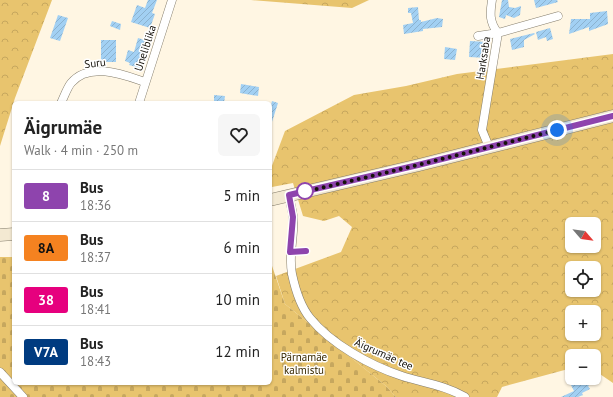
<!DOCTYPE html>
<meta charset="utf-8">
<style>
:root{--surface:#fff;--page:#f6f6f6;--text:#222;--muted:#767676;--line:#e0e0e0}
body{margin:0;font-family:"PT Sans",sans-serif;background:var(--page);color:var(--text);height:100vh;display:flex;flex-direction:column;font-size:15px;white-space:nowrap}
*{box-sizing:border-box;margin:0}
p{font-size:13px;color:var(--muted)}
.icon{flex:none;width:22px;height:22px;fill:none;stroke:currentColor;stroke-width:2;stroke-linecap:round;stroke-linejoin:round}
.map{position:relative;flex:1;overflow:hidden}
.drawer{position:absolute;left:12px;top:101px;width:260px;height:284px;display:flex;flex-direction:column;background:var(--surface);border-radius:6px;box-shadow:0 1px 3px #0004}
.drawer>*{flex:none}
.badge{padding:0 8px;border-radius:3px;font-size:14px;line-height:26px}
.needle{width:26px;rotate:118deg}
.tools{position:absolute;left:565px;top:217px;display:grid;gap:8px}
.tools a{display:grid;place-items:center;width:36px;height:36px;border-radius:6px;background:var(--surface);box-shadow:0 1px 3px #0004;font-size:20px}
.you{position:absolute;width:20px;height:20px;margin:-10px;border:3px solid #fff;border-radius:50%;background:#1a73e8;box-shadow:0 0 0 6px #1a73e833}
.map>.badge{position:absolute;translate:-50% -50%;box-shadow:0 0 0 2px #fff}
.round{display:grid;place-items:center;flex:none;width:42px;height:42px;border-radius:6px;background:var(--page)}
.headline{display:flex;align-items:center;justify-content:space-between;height:68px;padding:0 12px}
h1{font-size:19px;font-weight:800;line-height:30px}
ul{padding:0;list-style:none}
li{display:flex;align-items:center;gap:12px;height:52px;padding:0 12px;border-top:1px solid var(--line)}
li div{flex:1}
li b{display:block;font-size:15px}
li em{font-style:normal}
li .badge{min-width:44px;font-weight:700;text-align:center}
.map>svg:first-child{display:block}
.forest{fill:url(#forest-crowns);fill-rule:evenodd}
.cemetery{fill:url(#cemetery-stones)}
.building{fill:url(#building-hatch)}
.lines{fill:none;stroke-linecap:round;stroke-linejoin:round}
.street-casing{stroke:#847d6c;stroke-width:9}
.secondary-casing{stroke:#847d6c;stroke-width:13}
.street{stroke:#fff;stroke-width:8}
.secondary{stroke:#f3e9d2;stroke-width:12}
.line-casing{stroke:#fff;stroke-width:9}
.line{stroke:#8e44ad;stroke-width:6}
.walk{stroke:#15120b;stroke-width:4;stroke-dasharray:0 7.2}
.stop-dot{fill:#fff;stroke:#8e44ad;stroke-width:2}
.labels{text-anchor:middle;stroke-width:3;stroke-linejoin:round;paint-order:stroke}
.street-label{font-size:11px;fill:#15120b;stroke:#fff}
.park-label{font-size:11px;fill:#372800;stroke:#fff}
</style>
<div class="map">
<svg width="613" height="397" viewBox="0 0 613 397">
<defs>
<pattern id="forest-crowns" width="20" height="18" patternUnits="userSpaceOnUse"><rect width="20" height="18" fill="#e8c46e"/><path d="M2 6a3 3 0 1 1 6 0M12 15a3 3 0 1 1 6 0" fill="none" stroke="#c6a75e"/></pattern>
<pattern id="cemetery-stones" width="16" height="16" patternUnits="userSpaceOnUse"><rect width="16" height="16" fill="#e8c46e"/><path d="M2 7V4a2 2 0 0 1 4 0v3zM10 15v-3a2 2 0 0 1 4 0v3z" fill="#c6a75e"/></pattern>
<pattern id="building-hatch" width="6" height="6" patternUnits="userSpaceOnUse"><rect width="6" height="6" fill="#a2d0f3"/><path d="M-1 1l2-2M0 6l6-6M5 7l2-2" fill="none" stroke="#8bb2cf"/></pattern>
</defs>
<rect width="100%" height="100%" fill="#fff6e3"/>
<!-- forest -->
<g class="forest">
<polygon points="0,0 52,0 15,98 0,146"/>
<polygon points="251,0 369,0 352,8"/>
<path d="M613 54V383L594 370V356H572V368L502 387 497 397H396L386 386 285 304 276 276 341 252 352 227 339 216 324 221 303 216 293 183 272 187 270 186V171L285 131 354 95 406 86 457 74ZM572 224H594V246H572ZM572 268H594V290H572ZM572 312H594V334H572Z"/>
</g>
<!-- cemetery -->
<polygon class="cemetery" points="0,257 14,257 14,383 270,383 270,260 285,304 386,386 396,397 0,397"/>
<!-- building -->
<g class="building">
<polygon points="148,0 157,0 152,13 155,14 150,28 131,22 137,5 145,8"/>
<polygon points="502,0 508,0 509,7 515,8 521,6 520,15 514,18 506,15 505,19 499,17"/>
<polygon points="534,0 557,0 558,2 536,8"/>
<polygon points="418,7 419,20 421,20 421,22 437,18 443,19 442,27 423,29 423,31 404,34 403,25 413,23 411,13 408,13 408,8"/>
<polygon points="607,11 608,24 589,31 589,27 569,34 571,19 590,19 590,13"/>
<polygon points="58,15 68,18 60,41 50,38"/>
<polygon points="112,21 121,24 120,30 110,26"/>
<polygon points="550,28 553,39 547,41 546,37 538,40 536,32"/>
<polygon points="534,33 535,34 524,40 524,47 512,50 510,39"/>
<polygon points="138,38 148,41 140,68 129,65 130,63 125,61 128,50 134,52"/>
<rect x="101" y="40" width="15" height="22"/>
<polygon points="470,41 488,42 487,58 469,57"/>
<polygon points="445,47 457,49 455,60 444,59"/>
<polygon points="241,84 259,87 258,96 240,93"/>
<polygon points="214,95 225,96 224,103 214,102"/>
<polygon points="272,101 278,103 271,125 270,125 270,109"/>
<polygon points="580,378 599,378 588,386 590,389 582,393 583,395 578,397 561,397 574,391 571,385 573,384 572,381"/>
</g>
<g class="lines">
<defs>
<g id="street">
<path d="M478 36 498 33C489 22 490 13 492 0"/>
<path d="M61 103C64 97 67 88 71 83 89 61 124 75 145 82"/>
<polyline points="139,103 172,0"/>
<polyline points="489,147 482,130 498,33 558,16"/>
<path d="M289 195C290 202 292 209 293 216 295 235 288 254 292 274 295 288 301 307 310 318 331 344 371 366 402 376 424 383 444 385 465 397"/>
<polyline points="0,372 23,397"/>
</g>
<g id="secondary">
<polyline points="270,200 419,165 613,116"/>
<polyline points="0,235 14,234"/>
</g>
</defs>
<!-- street casing -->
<use href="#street" class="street-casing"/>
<!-- secondary casing -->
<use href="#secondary" class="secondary-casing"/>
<!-- street -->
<use href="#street" class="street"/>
<!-- secondary -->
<use href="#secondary" class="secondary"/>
</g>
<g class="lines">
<defs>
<polyline id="line" points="306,251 290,252 293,217 289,195 418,165 613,116"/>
</defs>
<!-- line casing -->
<use href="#line" class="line-casing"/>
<!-- line -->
<use href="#line" class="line"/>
<!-- walk -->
<polyline class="walk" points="305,191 304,192 418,165 557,130"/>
</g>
<!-- markers -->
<circle class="stop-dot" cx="305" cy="191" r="8"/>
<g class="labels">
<!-- street labels -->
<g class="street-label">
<text transform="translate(145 48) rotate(-72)" y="4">Uneliblika</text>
<text transform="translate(483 58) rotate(-81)" y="4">Harksaba</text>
<text transform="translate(95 63) rotate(-7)" y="4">Suru</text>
<text transform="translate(384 354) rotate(24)" y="4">Äigrumäe tee</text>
</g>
<!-- park labels -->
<g class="park-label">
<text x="304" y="361">Pärnamäe<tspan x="304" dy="13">kalmistu</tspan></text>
</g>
</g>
</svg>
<div class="tools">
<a><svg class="needle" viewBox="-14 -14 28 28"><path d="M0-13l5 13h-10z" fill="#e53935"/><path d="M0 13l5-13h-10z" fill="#767676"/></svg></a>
<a><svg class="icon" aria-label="locate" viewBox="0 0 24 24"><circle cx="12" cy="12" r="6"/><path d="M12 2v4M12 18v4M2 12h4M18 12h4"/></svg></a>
<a>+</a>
<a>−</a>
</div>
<div class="you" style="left:557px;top:130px"></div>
<section class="drawer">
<div class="headline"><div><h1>Äigrumäe</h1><p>Walk · 4 min · 250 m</p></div><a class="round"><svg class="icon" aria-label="heart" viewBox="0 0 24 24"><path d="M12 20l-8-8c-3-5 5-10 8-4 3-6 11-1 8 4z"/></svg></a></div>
<ul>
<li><span class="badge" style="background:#8e44ad;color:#fff">8</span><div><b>Bus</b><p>18:36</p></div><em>5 min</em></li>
<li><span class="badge" style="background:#f58220;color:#111">8A</span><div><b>Bus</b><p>18:37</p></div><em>6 min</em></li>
<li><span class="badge" style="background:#e6007e;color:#fff">38</span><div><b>Bus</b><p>18:41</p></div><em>10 min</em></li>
<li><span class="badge" style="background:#003b80;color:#fff">V7A</span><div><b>Bus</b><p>18:43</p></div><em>12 min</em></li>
</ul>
</section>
</div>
